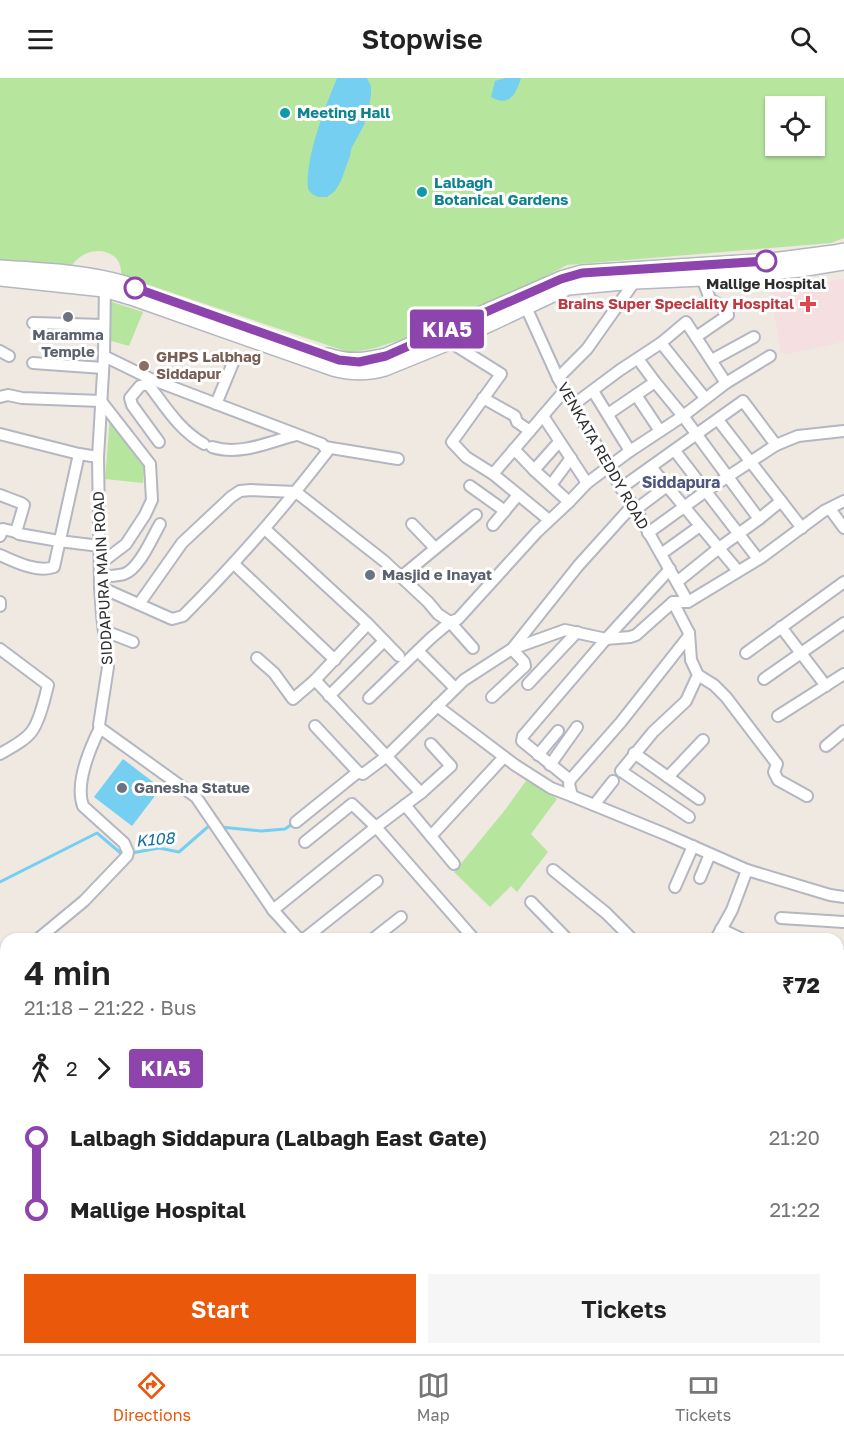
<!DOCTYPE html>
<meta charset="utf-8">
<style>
:root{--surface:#fff;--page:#f6f6f6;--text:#222;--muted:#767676;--line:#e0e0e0;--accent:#ea580c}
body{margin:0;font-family:"Golos Text",sans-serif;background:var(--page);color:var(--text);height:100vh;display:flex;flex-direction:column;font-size:22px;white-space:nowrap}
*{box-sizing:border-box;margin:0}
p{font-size:20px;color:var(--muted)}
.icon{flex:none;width:33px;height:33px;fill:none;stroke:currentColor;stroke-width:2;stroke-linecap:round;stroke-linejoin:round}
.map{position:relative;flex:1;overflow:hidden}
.sheet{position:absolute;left:0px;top:855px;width:844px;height:422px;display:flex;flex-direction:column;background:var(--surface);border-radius:18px 18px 0 0;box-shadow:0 2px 4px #0004}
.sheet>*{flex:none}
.badge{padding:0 12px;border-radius:4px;font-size:21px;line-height:39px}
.controls{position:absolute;left:765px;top:18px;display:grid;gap:12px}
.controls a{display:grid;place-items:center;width:60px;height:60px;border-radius:0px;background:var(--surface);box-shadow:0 2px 4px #0004;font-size:30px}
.map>.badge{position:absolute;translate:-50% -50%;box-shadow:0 0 0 3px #fff}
.legs{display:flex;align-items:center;gap:9px;height:66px;padding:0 24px;font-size:20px}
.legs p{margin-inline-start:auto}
.head{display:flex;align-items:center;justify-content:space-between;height:102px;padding:0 24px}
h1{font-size:33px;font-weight:600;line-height:45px}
.cta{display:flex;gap:12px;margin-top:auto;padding:12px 24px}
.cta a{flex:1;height:69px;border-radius:0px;background:var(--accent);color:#fff;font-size:24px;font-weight:600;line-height:69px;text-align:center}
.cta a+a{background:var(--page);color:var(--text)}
ul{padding:0 24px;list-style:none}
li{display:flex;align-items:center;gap:21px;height:72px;font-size:22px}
li i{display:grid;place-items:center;width:9px;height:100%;margin:0 8px;background:currentColor}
li i::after{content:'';width:15px;height:15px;margin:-8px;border:4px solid;border-radius:50%;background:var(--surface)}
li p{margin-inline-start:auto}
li:first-child i{background:linear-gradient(#0000 50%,currentColor 0)}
li:last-child i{background:linear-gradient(currentColor 50%,#0000 0)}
header{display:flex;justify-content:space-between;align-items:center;height:78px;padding:0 24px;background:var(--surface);font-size:27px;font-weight:600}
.tabs{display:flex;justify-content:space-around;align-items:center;height:84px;border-top:2px solid var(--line);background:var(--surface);font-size:16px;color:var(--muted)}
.tabs a{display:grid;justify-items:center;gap:3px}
.tabs .selected{color:var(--accent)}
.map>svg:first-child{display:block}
.education{fill:#f0e6d1}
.medical{fill:#f5dfe0}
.green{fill:#b6e59e;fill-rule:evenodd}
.water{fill:#75cff0}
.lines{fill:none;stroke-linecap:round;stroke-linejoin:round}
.stream{stroke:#75cff0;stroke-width:3}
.street-casing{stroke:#b4b7c1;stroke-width:14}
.secondary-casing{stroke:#b4b7c1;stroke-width:18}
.street{stroke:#fff;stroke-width:10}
.secondary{stroke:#fff;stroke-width:15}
.line-1-casing{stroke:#fff;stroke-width:14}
.line-1{stroke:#8e44ad;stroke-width:9}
.culture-dot{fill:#0f9aa8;stroke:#fff;stroke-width:2}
.stop-1-dot{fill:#fff;stroke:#8e44ad;stroke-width:3}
.health-dot{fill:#e0444e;stroke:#fff;stroke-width:2}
.worship-dot{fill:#6b7280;stroke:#fff;stroke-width:2}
.education-dot{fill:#8d6e63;stroke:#fff;stroke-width:2}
.labels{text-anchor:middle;stroke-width:6;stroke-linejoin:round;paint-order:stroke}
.culture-label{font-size:15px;font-weight:bold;fill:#0d838f;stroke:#fff;text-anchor:start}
.stop-label{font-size:15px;font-weight:bold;fill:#2e2e2e;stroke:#fff}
.health-label{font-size:15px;font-weight:bold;fill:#be3a42;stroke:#fff;text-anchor:end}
.worship-label{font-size:15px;font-weight:bold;fill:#5b616d;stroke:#fff;text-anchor:start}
.education-label{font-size:15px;font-weight:bold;fill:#785e54;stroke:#fff;text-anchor:start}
.street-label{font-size:15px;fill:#2e2e2e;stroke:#fff}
.neighbourhood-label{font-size:16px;font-weight:bold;fill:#4d5680;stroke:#fff}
.water-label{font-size:16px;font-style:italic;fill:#0d6fa3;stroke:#fff}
</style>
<header><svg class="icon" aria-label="menu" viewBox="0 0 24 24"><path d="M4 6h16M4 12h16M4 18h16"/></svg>Stopwise<svg class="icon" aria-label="search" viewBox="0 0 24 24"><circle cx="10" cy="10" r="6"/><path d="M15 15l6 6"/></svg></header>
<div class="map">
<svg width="844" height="1276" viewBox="0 0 844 1276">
<rect width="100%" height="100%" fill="#efe9e1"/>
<!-- education -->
<g class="education">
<polygon points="839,1056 844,1057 844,1276 602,1276 604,1272 602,1271 838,1270"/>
<polygon points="402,1270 512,1270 519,1276 400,1276"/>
</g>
<!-- medical -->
<g class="medical">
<polygon points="844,201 844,262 843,264 788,276 781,275 770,212"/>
<polygon points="6,1013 6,1270 391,1271 389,1276 0,1276 0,1017"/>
</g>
<!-- green -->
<g class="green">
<path d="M0 0H844V160L831 165 567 187 480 233 400 262 375 270 351 275 122 198C121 192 120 184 116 180 101 166 77 175 70 191L0 185ZM776 28H814V68H776Z"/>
<polygon points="109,223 143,234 129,268 108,262"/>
<polygon points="110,339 145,380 143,405 105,401"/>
<polygon points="528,700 557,721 531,756 548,774 517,814 511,808 490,829 454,794 505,732"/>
<polygon points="94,1271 282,1271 279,1276 100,1276"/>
</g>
<!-- water -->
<g class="water">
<path d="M337 0H367L371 8V16L369 30 364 47 351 71 350 78 341 103 335 113 327 119H318L312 116 308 111C305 79 325 30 337 0Z"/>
<path d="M505 0H521C516 15 510 30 491 19L495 3Z"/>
<polygon points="123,681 161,710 132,748 94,719"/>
</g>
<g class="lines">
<!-- stream -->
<g class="stream">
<polyline points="220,749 261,753 285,751 295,744"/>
<polyline points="132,775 159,770 179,774 210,747 213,748"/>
<polyline points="0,804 97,755 123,777 125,776"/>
</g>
<defs>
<g id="street">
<polyline points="105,206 104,278 98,379 100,509 102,537 108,589 99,647 100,650 196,719 273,832 299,861"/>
<polyline points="526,229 558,300 621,410 633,427 688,524"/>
<polyline points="33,245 104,247"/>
<polyline points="696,259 728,237 727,232 710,221 702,200"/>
<polyline points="448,261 450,264 501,296 452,364 466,379 493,396"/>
<polyline points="661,265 705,320"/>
<polyline points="0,273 9,278"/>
<polyline points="638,281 655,304 683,338 759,441"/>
<polyline points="712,282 754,259"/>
<polyline points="33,285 103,290"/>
<path d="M147 300 148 306C165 328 179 352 204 366"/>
<polyline points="558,300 587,271 635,203 635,199"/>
<polyline points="148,306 140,308 130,320 132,327 159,364"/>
<polyline points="593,313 630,373"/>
<polyline points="636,317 660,353"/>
<polyline points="0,319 8,317 22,320 101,323 150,386 152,422 145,437 126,466 101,485"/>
<polyline points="483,320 515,338 517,344 530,353"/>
<polyline points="216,326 235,280"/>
<polyline points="573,327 620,292 661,265 686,244 726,305"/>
<polyline points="608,336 655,304"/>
<polyline points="543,338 587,405"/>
<polyline points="718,342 802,450"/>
<polyline points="0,356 79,376 98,379"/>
<path d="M212 369C240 378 269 364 296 357"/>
<polyline points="325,369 398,381"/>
<polyline points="514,371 534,392 569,424"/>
<polyline points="675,373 758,481"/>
<polyline points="651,389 738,493"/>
<polyline points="534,392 559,364"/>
<polyline points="551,407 571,380"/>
<polyline points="470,408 505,433"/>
<polyline points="621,410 743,323 776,367 798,358 844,353"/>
<polyline points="0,417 21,425 24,427 16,454 19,456 59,463 100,468"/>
<polyline points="830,431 844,450"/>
<polyline points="635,432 667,408"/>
<polyline points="549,442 493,396 565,312"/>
<polyline points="412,446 435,470"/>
<polyline points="493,447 518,417"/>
<polyline points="265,451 368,546 399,578"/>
<polyline points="648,455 706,413 776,367"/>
<polyline points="0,458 3,451 16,454"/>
<polyline points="661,476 700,448"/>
<path d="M0 477C15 484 38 495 54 489L79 376"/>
<polyline points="234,486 335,582"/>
<polyline points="670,491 606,561 523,658 522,663 570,702 569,706 572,718 665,756 747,792"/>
<polyline points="402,498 476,437"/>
<path d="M100 499C108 498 117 498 124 496 139 491 152 460 160 446"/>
<polyline points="677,504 719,470 759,441 781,423"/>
<path d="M100 509 172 541 183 538C235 486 282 432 327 374V372L322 366 151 301 104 278"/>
<polyline points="0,524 0,528"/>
<polyline points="139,526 182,465 231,419 240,413 251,412 296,414 384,483 428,524 438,536 450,544 458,541 537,454 569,424 587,405 630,373 683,338 726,305 770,278"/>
<polyline points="781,549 826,608"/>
<polyline points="105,553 133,564"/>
<polyline points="689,555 691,582 698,597 686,623 653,654 621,693 689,739"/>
<path d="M0 571 48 607C45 620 40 642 32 653 25 663 10 670 0 676"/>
<polyline points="418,573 455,610"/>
<polyline points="746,575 844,504"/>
<polyline points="257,580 274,595 293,621 315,602 366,548"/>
<polyline points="698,597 714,607 726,619 777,686 774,694 778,702 807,718"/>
<polyline points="764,601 844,545"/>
<polyline points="315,602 421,715 376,749 474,861"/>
<polyline points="528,606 577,554"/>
<polyline points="329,618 384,563"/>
<polyline points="492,619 525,588 524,584 512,571 578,488 633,427"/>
<polyline points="369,620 431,560 450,544 473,570"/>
<polyline points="437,628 515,687 551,710 572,718"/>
<polyline points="778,638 844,596"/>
<polyline points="315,648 358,694 363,696 387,678 464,602 512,571 565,552 606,561 630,559 636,557 673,524 688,524 762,479 824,433 844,423"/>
<polyline points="826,668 844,653"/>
<polyline points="634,675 699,721"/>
<polyline points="538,677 558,653"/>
<polyline points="550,687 577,649"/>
<polyline points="668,699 703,662"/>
<polyline points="570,702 621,644 688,559 689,555 673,524"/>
<polyline points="421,715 451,688 431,666"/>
<polyline points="405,727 454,786"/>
<polyline points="594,727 613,703"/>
<polyline points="296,744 358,694"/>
<polyline points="431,758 504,679"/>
<polyline points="553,792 606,835 632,861"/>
<polyline points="700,800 710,776"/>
<polyline points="675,809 693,768"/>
<polyline points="531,824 567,861"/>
<polyline points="273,832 376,749 352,726 305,764"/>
<polyline points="781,840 844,844"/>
<polyline points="721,851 742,861"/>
<path d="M38 861 84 823 127 778 128 774 124 765 83 728C75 706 90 670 100 650"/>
<polyline points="304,861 377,803"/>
<polyline points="373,861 401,839"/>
<polyline points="716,861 732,832 747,792 830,817 844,819"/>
<polyline points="838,878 844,877"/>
<polyline points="0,879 6,888"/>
<polyline points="0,931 6,942"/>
<polyline points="838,931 844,932"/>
<polyline points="838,1010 844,1014"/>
<polyline points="560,1270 559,1274 562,1276"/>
<polyline points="592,1270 598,1274"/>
</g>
<g id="secondary">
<path d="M0 190C42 193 84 194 125 206"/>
<path d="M0 200 104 211 131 219 333 290C351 295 368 295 385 290L459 260 568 209 635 203 725 199 800 191 844 184"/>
<path d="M328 278C349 285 365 283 386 278L561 201 582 195 772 183 834 175 844 173"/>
<polyline points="838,995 844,990"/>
<polyline points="396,1276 398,1270"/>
</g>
</defs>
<!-- street casing -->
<use href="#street" class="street-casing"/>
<!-- secondary casing -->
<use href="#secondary" class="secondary-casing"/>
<!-- street -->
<use href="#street" class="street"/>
<!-- secondary -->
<use href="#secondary" class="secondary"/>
</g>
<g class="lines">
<defs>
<polyline id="line-1" points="135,210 339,282 359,284 386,278 561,201 582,195 766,183"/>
</defs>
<!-- line-1 casing -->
<use href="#line-1" class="line-1-casing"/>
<!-- line-1 -->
<use href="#line-1" class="line-1"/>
</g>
<!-- markers -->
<g class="culture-dot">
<circle cx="285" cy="35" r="6"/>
<circle cx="422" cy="114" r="6"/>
</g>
<g class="stop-1-dot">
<circle cx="766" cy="183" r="10"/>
<circle cx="135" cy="210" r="10"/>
</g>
<path class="health-dot" d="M805 217h6v6h6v6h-6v6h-6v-6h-6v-6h6z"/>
<g class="worship-dot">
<circle cx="68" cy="239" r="6"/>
<circle cx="370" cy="497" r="6"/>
<circle cx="122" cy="710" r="6"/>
</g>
<circle class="education-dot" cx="144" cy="288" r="6"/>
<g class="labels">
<!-- culture labels -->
<g class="culture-label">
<text x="297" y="40">Meeting Hall</text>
<text x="434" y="110">Lalbagh<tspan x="434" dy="17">Botanical Gardens</tspan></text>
</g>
<!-- stop labels -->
<g class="stop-label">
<text x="766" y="211">Mallige Hospital</text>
</g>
<!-- health labels -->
<g class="health-label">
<text x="794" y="231">Brains Super Speciality Hospital</text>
</g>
<!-- worship labels -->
<g class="worship-label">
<text x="68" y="262" text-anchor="middle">Maramma<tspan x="68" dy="17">Temple</tspan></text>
<text x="382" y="502">Masjid e Inayat</text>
<text x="134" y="715">Ganesha Statue</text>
</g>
<!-- education labels -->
<g class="education-label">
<text x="156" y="284">GHPS Lalbhag<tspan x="156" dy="17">Siddapur</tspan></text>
</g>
<!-- street labels -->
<g class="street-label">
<text transform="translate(603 378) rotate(60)" y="5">VENKATA REDDY ROAD</text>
<text transform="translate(103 500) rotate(-93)" y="5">SIDDAPURA MAIN ROAD</text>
</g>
<!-- neighbourhood labels -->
<g class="neighbourhood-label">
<text x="681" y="410">Siddapura</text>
</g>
<!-- water labels -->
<g class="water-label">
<text transform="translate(155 761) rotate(-5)" y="6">K108</text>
</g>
</g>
</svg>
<div class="controls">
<a><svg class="icon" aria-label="locate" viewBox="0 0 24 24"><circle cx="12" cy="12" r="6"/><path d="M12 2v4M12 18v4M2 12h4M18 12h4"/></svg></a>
</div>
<b class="badge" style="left:447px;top:251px;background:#8e44ad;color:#fff">KIA5</b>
<section class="sheet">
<div class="head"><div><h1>4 min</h1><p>21:18 – 21:22 · Bus</p></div><b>₹72</b></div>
<div class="legs"><svg class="icon" aria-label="walk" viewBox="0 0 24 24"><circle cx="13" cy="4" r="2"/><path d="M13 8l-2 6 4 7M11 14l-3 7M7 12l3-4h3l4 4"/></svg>2<svg class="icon" aria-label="forward" viewBox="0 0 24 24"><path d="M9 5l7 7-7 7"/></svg><b class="badge" style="background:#8e44ad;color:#fff">KIA5</b></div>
<ul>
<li><i style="color:#8e44ad"></i><b>Lalbagh Siddapura (Lalbagh East Gate)</b><p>21:20</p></li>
<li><i style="color:#8e44ad"></i><b>Mallige Hospital</b><p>21:22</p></li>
</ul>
<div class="cta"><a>Start</a><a>Tickets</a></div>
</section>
</div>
<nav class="tabs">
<a class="selected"><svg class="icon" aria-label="directions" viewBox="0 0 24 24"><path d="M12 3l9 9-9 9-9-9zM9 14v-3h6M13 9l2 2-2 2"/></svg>Directions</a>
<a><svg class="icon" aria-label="map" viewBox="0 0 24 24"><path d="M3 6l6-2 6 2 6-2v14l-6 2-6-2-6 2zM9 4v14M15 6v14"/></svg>Map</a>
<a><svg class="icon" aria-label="tickets" viewBox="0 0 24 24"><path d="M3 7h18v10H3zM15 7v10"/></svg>Tickets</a>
</nav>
